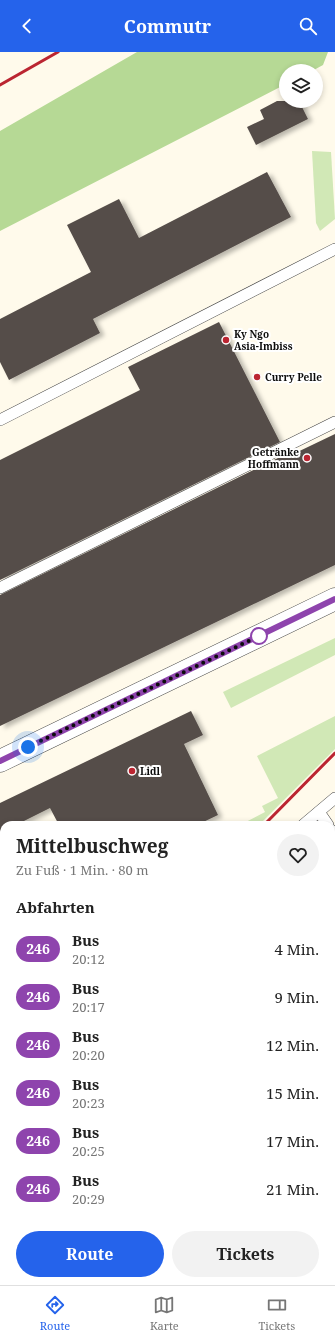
<!DOCTYPE html>
<html lang="de">
<meta charset="utf-8">
<style>
:root{--surface:#fff;--page:#f2f2f2;--text:#222;--muted:#767676;--line:#e0e0e0;--accent:#2563eb}
body{margin:0;font-family:"Noto Serif",serif;background:var(--page);color:var(--text);height:100vh;display:flex;flex-direction:column;font-size:15px;white-space:nowrap}
*{box-sizing:border-box;margin:0}
p{font-size:13px;color:var(--muted)}
.icon{flex:none;width:22px;height:22px;fill:none;stroke:currentColor;stroke-width:2;stroke-linecap:round;stroke-linejoin:round}
.map{position:relative;flex:1;overflow:hidden}
.panel{position:absolute;left:0px;top:769px;width:335px;height:464px;display:flex;flex-direction:column;background:var(--surface);border-radius:12px 12px 0 0;box-shadow:0 2px 6px #0003}
.panel>*{flex:none}
.badge{padding:0 8px;border-radius:13px;font-size:14px;line-height:26px}
.controls{position:absolute;left:279px;top:12px;display:grid;gap:8px}
.controls a{display:grid;place-items:center;width:44px;height:44px;border-radius:50%;background:var(--surface);box-shadow:0 2px 6px #0003;font-size:20px}
.you{position:absolute;width:20px;height:20px;margin:-10px;border:3px solid #fff;border-radius:50%;background:#1a73e8;box-shadow:0 0 0 6px #1a73e833}
.map>.badge{position:absolute;translate:-50% -50%;box-shadow:0 0 0 2px #fff}
h2{padding:0 16px;font-size:15px;line-height:36px}
.round{display:grid;place-items:center;flex:none;width:42px;height:42px;border-radius:21px;background:var(--page)}
.head{display:flex;align-items:center;justify-content:space-between;height:68px;padding:0 16px}
h1{font-size:19px;font-weight:700;line-height:30px}
.action{display:flex;gap:8px;margin-top:auto;padding:8px 16px}
.action a{flex:1;height:46px;border-radius:24px;background:var(--accent);color:#fff;font-size:16px;font-weight:700;line-height:46px;text-align:center}
.action a+a{background:var(--page);color:var(--text)}
ul{padding:0;list-style:none}
li{display:flex;align-items:center;gap:12px;height:48px;padding:0 16px}
li div{flex:1}
li b{display:block;font-size:15px}
li em{font-style:normal}
li .badge{min-width:44px;font-weight:700;text-align:center}
header{display:flex;justify-content:space-between;align-items:center;height:52px;padding:0 16px;background:var(--accent);color:#fff;font-size:18px;font-weight:700}
.menu{display:flex;justify-content:space-around;align-items:center;height:56px;border-top:1px solid var(--line);background:var(--surface);font-size:11px;color:var(--muted)}
.menu a{display:grid;justify-items:center;gap:2px}
.menu .on{color:var(--accent)}
.map>svg:first-child{display:block}
.green{fill:#d1e8b6}
.forest{fill:#b6d995}
.building{fill:#554d49;filter:url(#shadow)}
.lines{fill:none;stroke-linecap:round;stroke-linejoin:round}
.service-casing{stroke:#3f3f3f;stroke-width:12}
.minor-casing{stroke:#3f3f3f;stroke-width:23}
.tertiary-casing{stroke:#3f3f3f;stroke-width:23}
.service{stroke:#fff;stroke-width:11}
.minor{stroke:#fff;stroke-width:22}
.tertiary{stroke:#fff;stroke-width:22}
.rail{stroke:#bb2531;stroke-width:3}
.line-casing{stroke:#fff;stroke-width:9}
.line{stroke:#8e44ad;stroke-width:6}
.walk{stroke:#0c0c0c;stroke-width:4;stroke-dasharray:0 7.2}
.poi-dot{fill:#bb2531;stroke:#fff;stroke-width:1.5}
.stop-dot{fill:#fff;stroke:#8e44ad;stroke-width:2}
.labels{text-anchor:middle;stroke-width:4;stroke-linejoin:round;paint-order:stroke}
.poi-label{font-size:10px;font-weight:bold;fill:#0c0c0c;stroke:#fff;text-anchor:start}
</style>
<header><svg class="icon" aria-label="back" viewBox="0 0 24 24"><path d="M15 5l-7 7 7 7"/></svg>Commutr<svg class="icon" aria-label="search" viewBox="0 0 24 24"><circle cx="10" cy="10" r="6"/><path d="M15 15l6 6"/></svg></header>
<div class="map">
<svg width="335" height="1233" viewBox="0 0 335 1233">
<defs>
<filter id="shadow"><feDropShadow dx="4.5" dy="2.5" stdDeviation="2" flood-color="#0004"/></filter>
</defs>
<rect width="100%" height="100%" fill="#fffaeb"/>
<!-- green -->
<g class="green">
<polygon points="312,99 331,100 335,167 320,179 316,171"/>
<polygon points="335,586 335,603 231,656 223,640"/>
<polygon points="335,664 335,697 259,773 240,773 265,760 262,754 278,746 257,704"/>
<polygon points="0,1133 4,1135 4,1169 0,1165"/>
<polygon points="331,1200 335,1207 335,1233 253,1233 248,1229 331,1229"/>
<polygon points="69,1229 137,1229 143,1233 73,1233"/>
</g>
<!-- forest -->
<polygon class="forest" points="137,0 328,0 323,13 312,19 286,19 286,32 0,179 0,79"/>
<!-- building -->
<g class="building">
<polygon points="277,49 299,49 308,67 256,93 247,75 264,67 260,58"/>
<polygon points="267,120 291,165 93,267 100,281 9,328 0,310 0,267 91,220 67,173 119,147 139,186"/>
<polygon points="219,270 280,390 0,528 0,408 140,338 128,315"/>
<polygon points="335,382 335,513 0,674 0,543 286,402 287,405"/>
<polygon points="191,659 203,683 184,692 218,763 197,773 59,773 50,756 16,773 4,773 4,778 0,780 0,751"/>
</g>
<g class="lines">
<defs>
<g id="service">
<polyline points="0,368 335,197"/>
<polyline points="0,536 335,370"/>
<polyline points="319,760 328,773"/>
<polyline points="303,773 335,746"/>
<polyline points="331,778 335,785"/>
<polyline points="0,1083 4,1076"/>
<polyline points="0,1218 4,1222"/>
<polyline points="11,1229 14,1233"/>
</g>
<g id="minor">
<polyline points="0,1091 4,1095"/>
<polyline points="197,1229 202,1233"/>
</g>
<polyline id="tertiary" points="0,709 335,547"/>
</defs>
<!-- service casing -->
<use href="#service" class="service-casing"/>
<!-- minor casing -->
<use href="#minor" class="minor-casing"/>
<!-- tertiary casing -->
<use href="#tertiary" class="tertiary-casing"/>
<!-- service -->
<use href="#service" class="service"/>
<!-- minor -->
<use href="#minor" class="minor"/>
<!-- tertiary -->
<use href="#tertiary" class="tertiary"/>
<!-- rail -->
<g class="rail">
<polyline points="0,33 58,0"/>
<polyline points="264,773 335,701"/>
</g>
</g>
<g class="lines">
<defs>
<polyline id="line" points="0,709 335,547"/>
</defs>
<!-- line casing -->
<use href="#line" class="line-casing"/>
<!-- line -->
<use href="#line" class="line"/>
<!-- walk -->
<polyline class="walk" points="28,695 261,583 259,584"/>
</g>
<!-- markers -->
<g class="poi-dot">
<circle cx="226" cy="288" r="4"/>
<circle cx="257" cy="325" r="4"/>
<circle cx="307" cy="406" r="4"/>
<circle cx="132" cy="719" r="4"/>
</g>
<circle class="stop-dot" cx="259" cy="584" r="8"/>
<g class="labels">
<!-- poi labels -->
<g class="poi-label">
<text x="234" y="286">Ky Ngo<tspan x="234" dy="12">Asia-Imbiss</tspan></text>
<text x="265" y="329">Curry Pelle</text>
<text x="299" y="404" text-anchor="end">Getränke<tspan x="299" dy="12">Hoffmann</tspan></text>
<text x="140" y="723">Lidl</text>
</g>
</g>
</svg>
<div class="controls">
<a><svg class="icon" aria-label="layers" viewBox="0 0 24 24"><path d="M12 4l9 5-9 5-9-5zM3 14l9 5 9-5"/></svg></a>
</div>
<div class="you" style="left:28px;top:695px"></div>
<section class="panel">
<div class="head"><div><h1>Mittelbuschweg</h1><p>Zu Fuß · 1 Min. · 80 m</p></div><a class="round"><svg class="icon" aria-label="heart" viewBox="0 0 24 24"><path d="M12 20l-8-8c-3-5 5-10 8-4 3-6 11-1 8 4z"/></svg></a></div>
<h2>Abfahrten</h2>
<ul>
<li><span class="badge" style="background:#8e44ad;color:#fff">246</span><div><b>Bus</b><p>20:12</p></div><em>4 Min.</em></li>
<li><span class="badge" style="background:#8e44ad;color:#fff">246</span><div><b>Bus</b><p>20:17</p></div><em>9 Min.</em></li>
<li><span class="badge" style="background:#8e44ad;color:#fff">246</span><div><b>Bus</b><p>20:20</p></div><em>12 Min.</em></li>
<li><span class="badge" style="background:#8e44ad;color:#fff">246</span><div><b>Bus</b><p>20:23</p></div><em>15 Min.</em></li>
<li><span class="badge" style="background:#8e44ad;color:#fff">246</span><div><b>Bus</b><p>20:25</p></div><em>17 Min.</em></li>
<li><span class="badge" style="background:#8e44ad;color:#fff">246</span><div><b>Bus</b><p>20:29</p></div><em>21 Min.</em></li>
</ul>
<div class="action"><a>Route</a><a>Tickets</a></div>
</section>
</div>
<nav class="menu">
<a class="on"><svg class="icon" aria-label="directions" viewBox="0 0 24 24"><path d="M12 3l9 9-9 9-9-9zM9 14v-3h6M13 9l2 2-2 2"/></svg>Route</a>
<a><svg class="icon" aria-label="map" viewBox="0 0 24 24"><path d="M3 6l6-2 6 2 6-2v14l-6 2-6-2-6 2zM9 4v14M15 6v14"/></svg>Karte</a>
<a><svg class="icon" aria-label="tickets" viewBox="0 0 24 24"><path d="M3 7h18v10H3zM15 7v10"/></svg>Tickets</a>
</nav>
